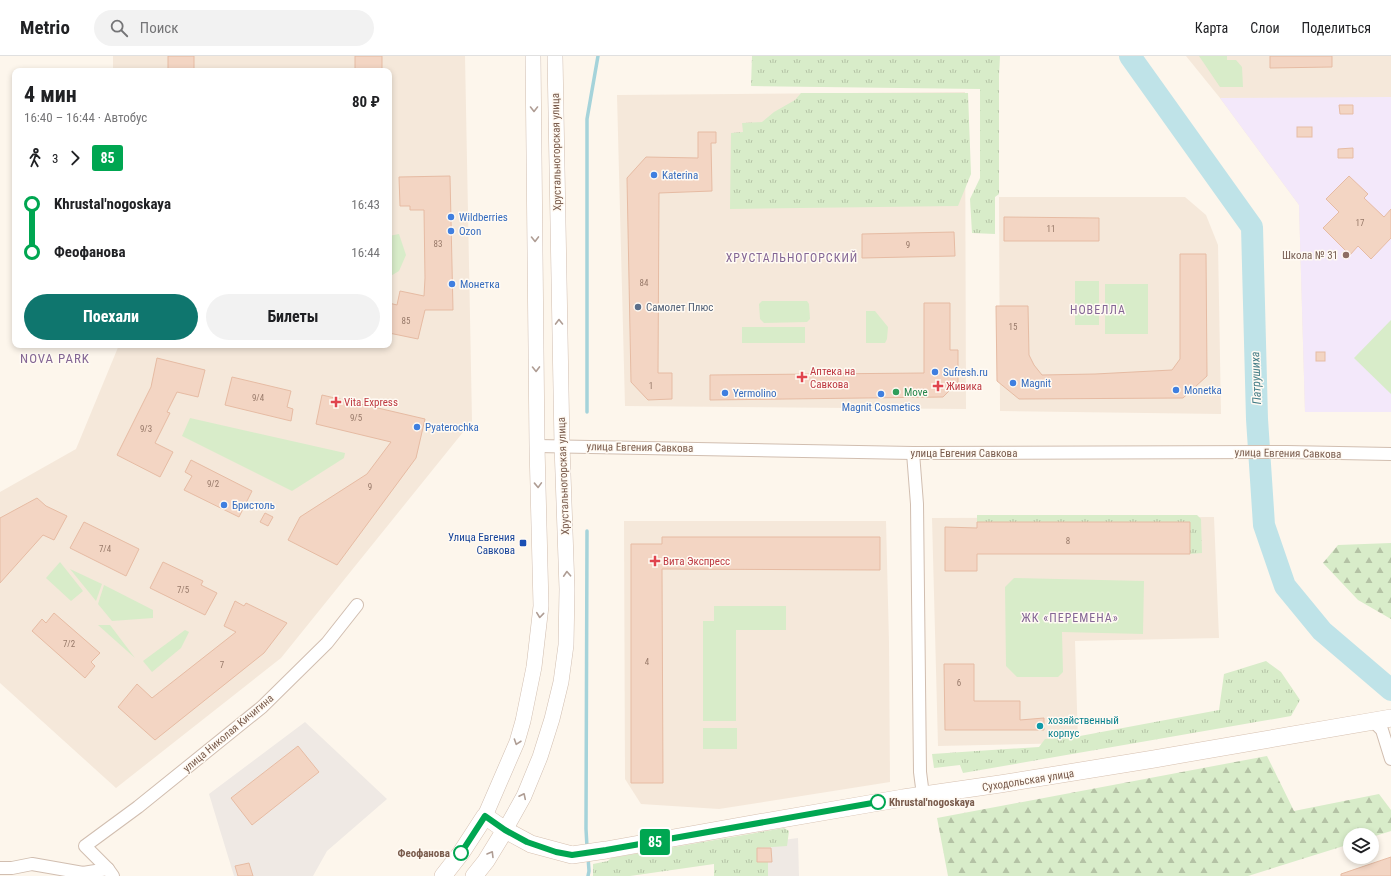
<!DOCTYPE html>
<html lang="ru">
<meta charset="utf-8">
<style>
:root{--surface:#fff;--page:#f2f2f2;--text:#202124;--muted:#757577;--line:#e0e0e0;--accent:#0f766e}
body{margin:0;font-family:"Roboto Condensed",sans-serif;background:var(--page);color:var(--text);height:100vh;display:flex;flex-direction:column;font-size:15px;white-space:nowrap}
*{box-sizing:border-box;margin:0}
p{font-size:13px;color:var(--muted)}
.icon{flex:none;width:22px;height:22px;fill:none;stroke:currentColor;stroke-width:2;stroke-linecap:round;stroke-linejoin:round}
.map{position:relative;flex:1;overflow:hidden}
.panel{position:absolute;left:12px;top:12px;width:380px;height:280px;display:flex;flex-direction:column;background:var(--surface);border-radius:8px;box-shadow:0 2px 6px #0003}
.panel>*{flex:none}
.badge{padding:0 8px;border-radius:3px;font-size:14px;line-height:26px}
.tools{position:absolute;left:1343px;top:772px;display:grid;gap:8px}
.tools a{display:grid;place-items:center;width:36px;height:36px;border-radius:50%;background:var(--surface);box-shadow:0 2px 6px #0003;font-size:20px}
.map>.badge{position:absolute;translate:-50% -50%;box-shadow:0 0 0 2px #fff}
.legs{display:flex;align-items:center;gap:6px;height:44px;padding:0 12px;font-size:13px}
.legs p{margin-inline-start:auto}
.head{display:flex;align-items:center;justify-content:space-between;height:68px;padding:0 12px}
h1{font-size:22px;font-weight:700;line-height:30px}
.action{display:flex;gap:8px;margin-top:auto;padding:8px 12px}
.action a{flex:1;height:46px;border-radius:24px;background:var(--accent);color:#fff;font-size:16px;font-weight:700;line-height:46px;text-align:center}
.action a+a{background:var(--page);color:var(--text)}
ul{padding:0 12px;list-style:none}
li{display:flex;align-items:center;gap:14px;height:48px;font-size:15px}
li i{display:grid;place-items:center;width:6px;height:100%;margin:0 5px;background:currentColor}
li i::after{content:'';width:10px;height:10px;margin:-5px;border:3px solid;border-radius:50%;background:var(--surface)}
li p{margin-inline-start:auto}
li:first-child i{background:linear-gradient(#0000 50%,currentColor 0)}
li:last-child i{background:linear-gradient(currentColor 50%,#0000 0)}
header{display:flex;align-items:center;gap:24px;box-sizing:border-box;height:56px;padding:0 20px;background:var(--surface);border-bottom:1px solid var(--line)}
header strong{font-size:19px}
nav{display:flex;gap:22px;margin-inline-start:auto;font-size:14px}
.search{width:280px;height:36px;background:var(--page);display:flex;align-items:center;gap:10px;box-sizing:border-box;padding:0 14px;border-radius:22px;color:var(--muted);font-size:15px}
.map>svg:first-child{display:block}
.residential{fill:#f5e8da}
.industrial{fill:#efe9e4}
.education{fill:#f3e8fa}
.grass{fill:url(#grass-tufts)}
.forest{fill:url(#forest-firs)}
.green{fill:#d8ecc9}
.lines{fill:none;stroke-linecap:round;stroke-linejoin:round}
.stream{stroke:#a5d3da;stroke-width:3.5}
.river{stroke:#bfe3e8;stroke-width:22}
.building{fill:#f3d5c3;stroke:#e6bba3}
.minor-casing{stroke:#d1beb0;stroke-width:14}
.tertiary-casing{stroke:#d1beb0;stroke-width:16}
.secondary-casing{stroke:#d6c0b0;stroke-width:18}
.minor{stroke:#fff;stroke-width:12}
.tertiary{stroke:#fff;stroke-width:15}
.secondary{stroke:#fff;stroke-width:17}
.oneway{stroke:#af9d94}
.line-1-casing{stroke:#fff;stroke-width:9}
.line-1{stroke:#00a651;stroke-width:6}
.shop-dot{fill:#3f7fe0;stroke:#fffaf3;stroke-width:1.5}
.education-dot{fill:#8d6e63;stroke:#fffaf3;stroke-width:1.5}
.service-dot{fill:#5c6f8a;stroke:#fffaf3;stroke-width:1.5}
.health-dot{fill:#e0444e;stroke:#fffaf3;stroke-width:1.5}
.leisure-dot{fill:#2e9e5b;stroke:#fffaf3;stroke-width:1.5}
.transit-dot{fill:#1a4fb4;stroke:#fffaf3;stroke-width:1.5}
.culture-dot{fill:#0f9aa8;stroke:#fffaf3;stroke-width:1.5}
.stop-1-dot{fill:#fff;stroke:#00a651;stroke-width:2}
.labels{text-anchor:middle;stroke-width:3;stroke-linejoin:round;paint-order:stroke}
.number-label{font-size:9px;fill:#987a6a}
.street-label{font-size:11px;fill:#7a5c4d;stroke:#fffaf3}
.shop-label{font-size:11px;fill:#366cbe;stroke:#fffaf3;text-anchor:start}
.education-label{font-size:11px;fill:#785e54;stroke:#fffaf3;text-anchor:end}
.service-label{font-size:11px;fill:#4e5e75;stroke:#fffaf3;text-anchor:start}
.health-label{font-size:11px;fill:#be3a42;stroke:#fffaf3;text-anchor:start}
.leisure-label{font-size:11px;fill:#27864d;stroke:#fffaf3;text-anchor:start}
.transit-label{font-size:11px;fill:#164399;stroke:#fffaf3;text-anchor:end}
.culture-label{font-size:11px;fill:#0d838f;stroke:#fffaf3;text-anchor:start}
.stop-label{font-size:11px;font-weight:bold;fill:#7a5c4d;stroke:#fffaf3;text-anchor:start}
.neighbourhood-label{font-size:12px;letter-spacing:1px;fill:#846695;stroke:#fffaf3}
.water-label{font-size:12px;font-style:italic;fill:#437c86;stroke:#fffaf3}
.quarter-label{font-size:13px;letter-spacing:1px;fill:#846695;stroke:#fffaf3}
</style>
<header>
<strong>Metrio</strong>
<div class="search"><svg class="icon" aria-label="search" viewBox="0 0 24 24"><circle cx="10" cy="10" r="6"/><path d="M15 15l6 6"/></svg>Поиск</div>
<nav><a>Карта</a><a>Слои</a><a>Поделиться</a></nav>
</header>
<div class="map">
<svg width="1391" height="820" viewBox="0 0 1391 820">
<defs>
<pattern id="grass-tufts" width="24" height="20" patternUnits="userSpaceOnUse"><rect width="24" height="20" fill="#d8ecc9"/><path d="M3 7l-1-3M5 7V3M7 7l1-3M15 17l-1-3M17 17v-4M19 17l1-3" fill="none" stroke="#b4c2a5"/></pattern>
<pattern id="forest-firs" width="22" height="20" patternUnits="userSpaceOnUse"><rect width="22" height="20" fill="#d8ecc9"/><path d="M5 1l3.5 6h-7zM16 11l3.5 6h-7z" fill="#b4c2a5"/></pattern>
</defs>
<rect width="100%" height="100%" fill="#fdf6ec"/>
<!-- residential -->
<g class="residential">
<polygon points="113,0 465,0 472,365 281,602 116,732 0,627 0,436 76,393 119,289 389,289 389,15 113,15"/>
<polygon points="1186,0 1391,0 1391,356 1305,356 1299,149 1220,42"/>
<polygon points="965,36 966,353 625,350 617,39"/>
<polygon points="999,141 1185,141 1206,159 1218,189 1221,358 1000,355"/>
<polygon points="1214,461 1219,582 1075,585 1078,687 938,690 932,462"/>
<polygon points="624,465 886,465 889,587 890,726 719,753 641,748 625,723"/>
</g>
<!-- industrial -->
<g class="industrial">
<polygon points="305,666 387,743 327,795 313,820 234,820 209,738"/>
<polygon points="798,782 799,820 730,820 731,791"/>
</g>
<!-- education -->
<polygon class="education" points="1391,41 1391,356 1305,356 1299,149 1220,42"/>
<!-- grass -->
<g class="grass">
<polygon points="752,0 1000,0 999,19 999,138 995,141 995,178 972,177 970,143 980,122 980,33 751,30"/>
<polygon points="801,37 968,37 971,118 958,150 730,153 731,77 743,76 742,67 762,66 774,56 795,44"/>
<polygon points="977,459 1197,459 1201,463 1202,497 1190,498 1190,466 977,466"/>
<polygon points="1266,605 1281,616 1300,644 1291,660 963,717 960,709 934,712 932,698 1039,691 1045,683 1080,680 1219,654 1224,618"/>
<polygon points="784,772 789,775 787,790 757,792 757,806 768,806 768,820 714,820 714,808 630,820 593,820 593,808 608,805 611,802"/>
</g>
<!-- forest -->
<g class="forest">
<polygon points="1391,487 1391,563 1358,544 1323,507 1338,489"/>
<polygon points="1267,700 1294,755 1379,738 1391,754 1391,775 1372,781 1372,779 1350,779 1350,788 1248,820 948,820 937,762"/>
</g>
<!-- green -->
<g class="green">
<polygon points="1199,0 1227,0 1227,4 1236,4 1242,11 1243,31 1220,31"/>
<polygon points="399,178 406,199 399,215 389,221 389,180"/>
<rect x="1075" y="225" width="24" height="44"/>
<rect x="1105" y="228" width="43" height="50"/>
<polygon points="762,245 807,245 809,248 810,263 807,266 764,267 760,263 759,248"/>
<polygon points="866,255 875,255 888,271 887,283 885,287 866,287"/>
<polygon points="1391,264 1391,338 1354,302"/>
<rect x="742" y="271" width="63" height="16"/>
<polygon points="190,362 345,397 344,402 292,435 182,380"/>
<polygon points="60,506 83,535 71,545 46,522"/>
<polygon points="70,513 102,528 96,545"/>
<polygon points="1014,522 1144,525 1143,578 1062,576 1063,616 1058,621 1017,621 1006,610 1005,531"/>
<polygon points="104,529 153,554 153,562 112,565 98,548"/>
<polygon points="714,550 786,550 786,574 736,574 736,665 703,665 703,565 714,565"/>
<polygon points="98,569 110,569 135,602"/>
<polygon points="185,574 189,576 181,592 152,616 143,605"/>
<rect x="703" y="672" width="34" height="21"/>
</g>
<g class="lines">
<!-- stream -->
<g class="stream">
<polyline points="587,356 587,63 598,0"/>
<polyline points="587,475 586,773 587,791"/>
<polyline points="588,820 589,815 588,801"/>
</g>
<!-- river -->
<polyline class="river" points="1130,0 1252,171 1257,363 1264,469 1285,530 1322,575 1391,634"/>
</g>
<!-- building -->
<g class="building">
<rect x="168" y="0" width="26" height="15"/>
<rect x="355" y="0" width="27" height="15"/>
<polygon points="1270,0 1332,0 1332,11 1270,12"/>
<polygon points="1339,49 1353,49 1353,58 1340,58"/>
<rect x="1297" y="71" width="15" height="10"/>
<polygon points="698,76 716,76 716,87 711,87 712,135 659,137 658,317 672,317 672,343 648,344 631,326 627,122 646,101 698,102"/>
<polygon points="1353,92 1353,102 1338,102 1338,93"/>
<polygon points="450,120 453,254 425,254 418,283 389,277 389,247 397,249 400,235 424,240 425,222 424,154 410,154 410,150 400,150 399,121"/>
<polygon points="1349,120 1368,138 1364,142 1384,161 1391,153 1391,182 1371,203 1358,190 1350,199 1323,172 1339,156 1326,143"/>
<polygon points="1004,161 1099,162 1099,185 1004,185"/>
<polygon points="954,176 955,200 862,202 862,178"/>
<polygon points="1180,198 1206,198 1207,320 1183,342 1019,343 997,325 996,250 1028,250 1029,299 1034,309 1042,319 1095,318 1172,314 1180,303"/>
<polygon points="924,247 950,247 950,294 958,294 958,326 943,341 710,344 710,319 924,317"/>
<rect x="1316" y="296" width="9" height="9"/>
<polygon points="157,302 205,314 198,341 177,336 167,356 170,357 155,387 173,396 160,421 117,399 151,331"/>
<polygon points="232,321 291,335 287,351 293,353 291,365 225,349"/>
<polygon points="322,339 425,363 416,402 337,509 288,484 300,461 367,418 391,386 316,368"/>
<polygon points="191,404 252,435 239,461 184,434 192,420 185,416"/>
<polygon points="37,442 46,450 67,460 54,484 43,479 0,527 0,462"/>
<polygon points="265,457 273,461 268,470 260,466"/>
<polygon points="84,466 139,493 126,520 70,492"/>
<polygon points="977,466 1190,466 1190,498 977,498 977,515 945,515 945,471 977,472"/>
<polygon points="662,481 880,481 880,514 662,513 663,727 631,727 631,488 662,488"/>
<polygon points="163,506 203,525 201,529 217,537 205,559 150,532"/>
<polygon points="235,545 244,550 246,547 287,567 264,597 155,684 118,651 137,628 152,642 236,576 224,570"/>
<polygon points="54,557 100,597 91,606 95,610 85,622 32,575 42,563 46,567"/>
<polygon points="944,608 974,608 974,645 1020,645 1020,664 1044,662 1044,674 945,674"/>
<polygon points="298,690 319,716 252,769 231,742"/>
<polygon points="757,792 771,792 772,806 757,806"/>
<polygon points="1391,801 1391,820 1341,820 1341,818"/>
<polygon points="249,807 253,820 238,820 235,810"/>
</g>
<g class="lines">
<defs>
<g id="minor">
<polyline points="537,390 913,397 1287,396 1391,398"/>
<polyline points="913,397 917,448 920,716 923,739"/>
<polyline points="1373,665 1382,674 1391,703"/>
<polyline points="0,812 12,812 32,808 83,817 108,813"/>
<polyline points="113,820 108,813 85,790 138,751 262,651 327,587 357,549"/>
</g>
<g id="tertiary">
<polyline points="485,760 517,686 523,665 534,611 541,550 537,390 533,0"/>
<polyline points="505,774 524,740 540,701 552,663 561,626 566,589 567,533 562,389 555,0"/>
</g>
<g id="secondary">
<polyline points="443,820 461,797 485,760 505,774 531,788 572,799 606,794 729,772 903,742 1000,728 1154,703 1391,662"/>
<polyline points="474,820 486,805 505,774"/>
</g>
</defs>
<!-- minor casing -->
<use href="#minor" class="minor-casing"/>
<!-- tertiary casing -->
<use href="#tertiary" class="tertiary-casing"/>
<!-- secondary casing -->
<use href="#secondary" class="secondary-casing"/>
<!-- minor -->
<use href="#minor" class="minor"/>
<!-- tertiary -->
<use href="#tertiary" class="tertiary"/>
<!-- secondary -->
<use href="#secondary" class="secondary"/>
</g>
<!-- one-way arrows -->
<defs><path id="oneway-chevron" d="M-2-3.5L2.5 0L-2 3.5" fill="none" stroke-width="1.6" stroke-linecap="round" stroke-linejoin="round"/></defs>
<g class="oneway">
<use href="#oneway-chevron" transform="translate(534 53) rotate(90)"/>
<use href="#oneway-chevron" transform="translate(535 183) rotate(89)"/>
<use href="#oneway-chevron" transform="translate(559 266) rotate(-91)"/>
<use href="#oneway-chevron" transform="translate(536 313) rotate(89)"/>
<use href="#oneway-chevron" transform="translate(538 429) rotate(88)"/>
<use href="#oneway-chevron" transform="translate(567 518) rotate(-93)"/>
<use href="#oneway-chevron" transform="translate(540 559) rotate(96)"/>
<use href="#oneway-chevron" transform="translate(517 686) rotate(109)"/>
<use href="#oneway-chevron" transform="translate(523 740) rotate(-64)"/>
<use href="#oneway-chevron" transform="translate(491 798) rotate(-59)"/>
</g>
<g class="lines">
<defs>
<polyline id="line-1" points="461,797 485,760 505,774 527,786 556,796 572,799 606,794 878,746"/>
</defs>
<!-- line-1 casing -->
<use href="#line-1" class="line-1-casing"/>
<!-- line-1 -->
<use href="#line-1" class="line-1"/>
</g>
<!-- markers -->
<g class="shop-dot">
<circle cx="654" cy="119" r="4"/>
<circle cx="451" cy="161" r="4"/>
<circle cx="451" cy="175" r="4"/>
<circle cx="452" cy="228" r="4"/>
<circle cx="935" cy="316" r="4"/>
<circle cx="1013" cy="327" r="4"/>
<circle cx="1176" cy="334" r="4"/>
<circle cx="725" cy="337" r="4"/>
<circle cx="881" cy="338" r="4"/>
<circle cx="417" cy="371" r="4"/>
<circle cx="224" cy="449" r="4"/>
</g>
<circle class="education-dot" cx="1346" cy="199" r="4"/>
<circle class="service-dot" cx="638" cy="251" r="4"/>
<g class="health-dot">
<path d="M800 315h4v4h4v4h-4v4h-4v-4h-4v-4h4z"/>
<path d="M936 324h4v4h4v4h-4v4h-4v-4h-4v-4h4z"/>
<path d="M334 340h4v4h4v4h-4v4h-4v-4h-4v-4h4z"/>
<path d="M653 499h4v4h4v4h-4v4h-4v-4h-4v-4h4z"/>
</g>
<circle class="leisure-dot" cx="896" cy="336" r="4"/>
<rect class="transit-dot" x="519" y="483" width="8" height="8" rx="2"/>
<circle class="culture-dot" cx="1040" cy="670" r="4"/>
<g class="stop-1-dot">
<circle cx="878" cy="746" r="7"/>
<circle cx="461" cy="797" r="7"/>
</g>
<g class="labels">
<!-- number labels -->
<g class="number-label">
<text x="1360" y="170">17</text>
<text x="1051" y="176">11</text>
<text x="438" y="191">83</text>
<text x="908" y="192">9</text>
<text x="644" y="230">84</text>
<text x="406" y="268">85</text>
<text x="1013" y="274">15</text>
<text x="651" y="333">1</text>
<text x="258" y="345">9/4</text>
<text x="356" y="365">9/5</text>
<text x="146" y="376">9/3</text>
<text x="213" y="431">9/2</text>
<text x="370" y="434">9</text>
<text x="1068" y="488">8</text>
<text x="105" y="496">7/4</text>
<text x="183" y="537">7/5</text>
<text x="69" y="591">7/2</text>
<text x="647" y="609">4</text>
<text x="222" y="612">7</text>
<text x="959" y="630">6</text>
</g>
<!-- street labels -->
<g class="street-label">
<text transform="translate(556 96) rotate(-91)" y="4">Хрустальногорская улица</text>
<text transform="translate(640 391) rotate(1)" y="4">улица Евгения Савкова</text>
<text x="964" y="401">улица Евгения Савкова</text>
<text transform="translate(1288 397) rotate(1)" y="4">улица Евгения Савкова</text>
<text transform="translate(563 420) rotate(-92)" y="4">Хрустальногорская улица</text>
<text transform="translate(228 677) rotate(-40)" y="4">улица Николая Кичигина</text>
<text transform="translate(1028 724) rotate(-9)" y="4">Суходольская улица</text>
</g>
<!-- shop labels -->
<g class="shop-label">
<text x="662" y="123">Katerina</text>
<text x="459" y="165">Wildberries</text>
<text x="459" y="179">Ozon</text>
<text x="460" y="232">Монетка</text>
<text x="943" y="320">Sufresh.ru</text>
<text x="1021" y="331">Magnit</text>
<text x="1184" y="338">Monetka</text>
<text x="733" y="341">Yermolino</text>
<text x="881" y="355" text-anchor="middle">Magnit Cosmetics</text>
<text x="425" y="375">Pyaterochka</text>
<text x="232" y="453">Бристоль</text>
</g>
<!-- education labels -->
<g class="education-label">
<text x="1338" y="203">Школа № 31</text>
</g>
<!-- service labels -->
<g class="service-label">
<text x="646" y="255">Самолет Плюс</text>
</g>
<!-- health labels -->
<g class="health-label">
<text x="810" y="319">Аптека на<tspan x="810" dy="13">Савкова</tspan></text>
<text x="946" y="334">Живика</text>
<text x="344" y="350">Vita Express</text>
<text x="663" y="509">Вита Экспресс</text>
</g>
<!-- leisure labels -->
<g class="leisure-label">
<text x="904" y="340">Move</text>
</g>
<!-- transit labels -->
<g class="transit-label">
<text x="515" y="485">Улица Евгения<tspan x="515" dy="13">Савкова</tspan></text>
</g>
<!-- culture labels -->
<g class="culture-label">
<text x="1048" y="668">хозяйственный<tspan x="1048" dy="13">корпус</tspan></text>
</g>
<!-- stop labels -->
<g class="stop-label">
<text x="889" y="750">Khrustal'nogoskaya</text>
<text x="450" y="801" text-anchor="end">Феофанова</text>
</g>
<!-- neighbourhood labels -->
<g class="neighbourhood-label">
<text x="792" y="206">ХРУСТАЛЬНОГОРСКИЙ</text>
<text x="1098" y="258">НОВЕЛЛА</text>
<text x="1070" y="566">ЖК «ПЕРЕМЕНА»</text>
</g>
<!-- water labels -->
<g class="water-label">
<text transform="translate(1256 322) rotate(-92)" y="4">Патрушиха</text>
</g>
<!-- quarter labels -->
<g class="quarter-label">
<text x="55" y="307">NOVA PARK</text>
</g>
</g>
</svg>
<div class="tools">
<a><svg class="icon" aria-label="layers" viewBox="0 0 24 24"><path d="M12 4l9 5-9 5-9-5zM3 14l9 5 9-5"/></svg></a>
</div>
<b class="badge" style="left:655px;top:786px;background:#00a651;color:#fff">85</b>
<section class="panel">
<div class="head"><div><h1>4 мин</h1><p>16:40 – 16:44 · Автобус</p></div><b>80 ₽</b></div>
<div class="legs"><svg class="icon" aria-label="walk" viewBox="0 0 24 24"><circle cx="13" cy="4" r="2"/><path d="M13 8l-2 6 4 7M11 14l-3 7M7 12l3-4h3l4 4"/></svg>3<svg class="icon" aria-label="forward" viewBox="0 0 24 24"><path d="M9 5l7 7-7 7"/></svg><b class="badge" style="background:#00a651;color:#fff">85</b></div>
<ul>
<li><i style="color:#00a651"></i><b>Khrustal'nogoskaya</b><p>16:43</p></li>
<li><i style="color:#00a651"></i><b>Феофанова</b><p>16:44</p></li>
</ul>
<div class="action"><a>Поехали</a><a>Билеты</a></div>
</section>
</div>
